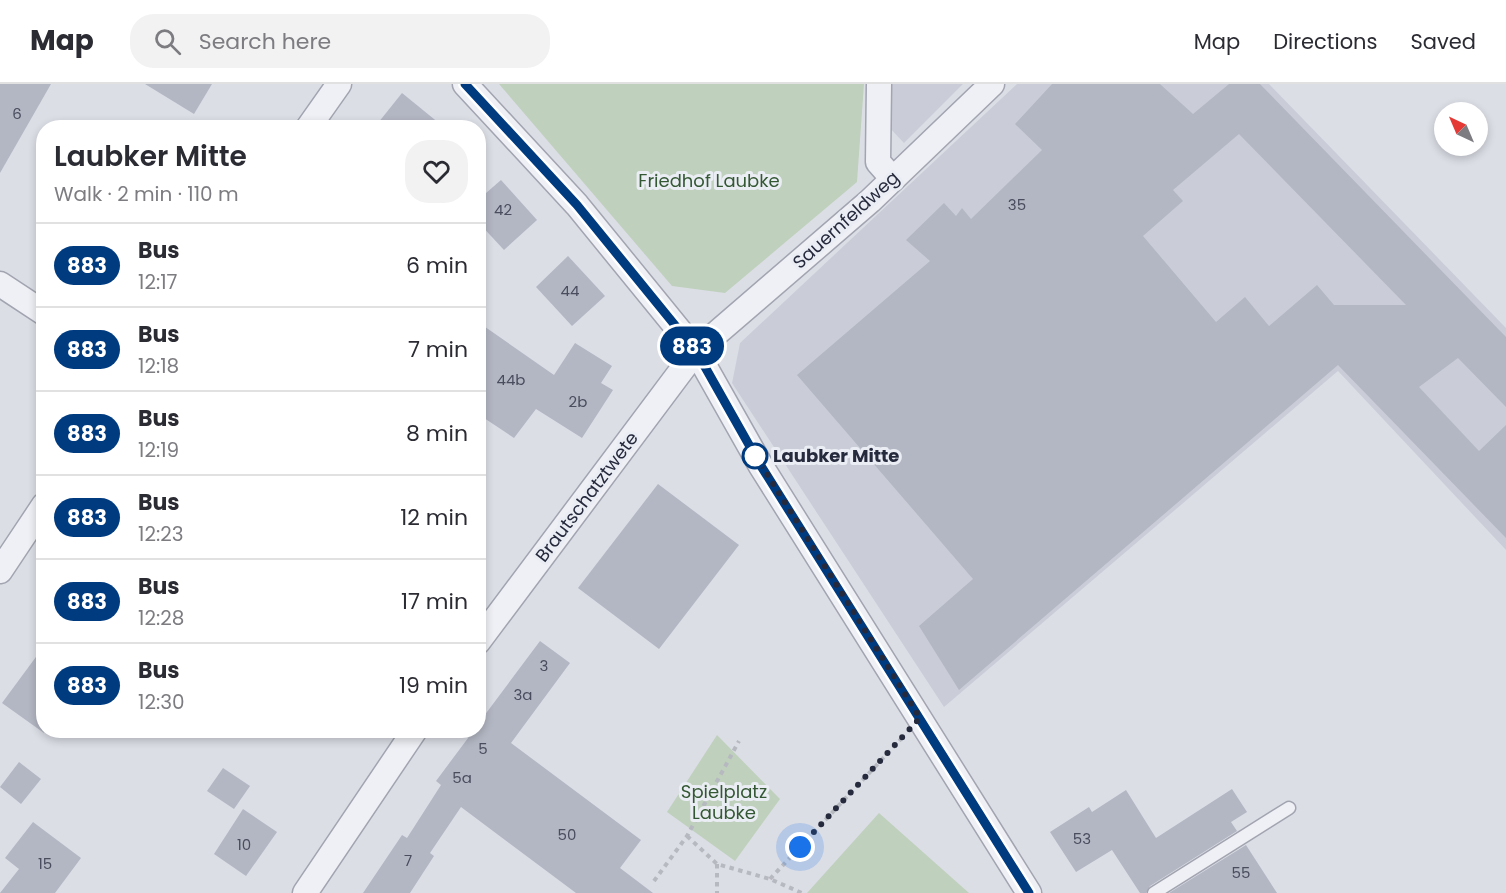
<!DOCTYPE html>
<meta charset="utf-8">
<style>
:root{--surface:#fff;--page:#f2f2f3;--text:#2b2b33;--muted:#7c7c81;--line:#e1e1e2}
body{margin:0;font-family:Poppins,sans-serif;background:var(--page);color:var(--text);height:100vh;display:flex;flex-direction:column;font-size:22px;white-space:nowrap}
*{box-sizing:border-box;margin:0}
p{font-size:20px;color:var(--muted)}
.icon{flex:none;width:33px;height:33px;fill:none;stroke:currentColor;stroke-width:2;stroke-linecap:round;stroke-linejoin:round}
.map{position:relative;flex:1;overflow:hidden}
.sheet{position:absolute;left:36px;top:36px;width:450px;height:618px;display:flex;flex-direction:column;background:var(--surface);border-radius:24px;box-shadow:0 3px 9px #0003}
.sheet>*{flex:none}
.badge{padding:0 12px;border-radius:20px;font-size:21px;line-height:39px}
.needle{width:39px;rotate:316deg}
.tools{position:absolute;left:1434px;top:18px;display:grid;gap:12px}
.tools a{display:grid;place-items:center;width:54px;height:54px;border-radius:50%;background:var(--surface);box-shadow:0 3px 9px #0003;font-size:30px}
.you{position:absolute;width:30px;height:30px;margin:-15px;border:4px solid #fff;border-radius:50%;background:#1a73e8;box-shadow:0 0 0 9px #1a73e833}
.map>.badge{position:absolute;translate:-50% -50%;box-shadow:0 0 0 3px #fff}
.round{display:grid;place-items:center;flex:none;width:63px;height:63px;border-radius:24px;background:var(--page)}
.head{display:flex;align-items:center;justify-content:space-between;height:102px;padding:0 18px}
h1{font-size:28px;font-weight:600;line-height:45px}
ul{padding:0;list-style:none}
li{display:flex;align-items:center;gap:18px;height:84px;padding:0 18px;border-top:2px solid var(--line)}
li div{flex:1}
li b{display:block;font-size:22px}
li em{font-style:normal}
li .badge{min-width:66px;font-weight:700;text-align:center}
header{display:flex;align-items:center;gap:36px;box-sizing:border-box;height:84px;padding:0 30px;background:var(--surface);border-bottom:2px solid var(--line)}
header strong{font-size:28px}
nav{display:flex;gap:33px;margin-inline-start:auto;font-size:21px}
.search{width:420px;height:54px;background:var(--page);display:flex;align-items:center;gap:15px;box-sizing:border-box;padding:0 21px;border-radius:24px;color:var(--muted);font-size:22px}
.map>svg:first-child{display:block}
.built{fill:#cacdd8}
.green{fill:#bfd0bd}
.building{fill:#b3b7c3;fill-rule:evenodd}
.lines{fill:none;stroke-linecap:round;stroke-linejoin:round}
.lane-casing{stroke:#a2a4b0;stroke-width:15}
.street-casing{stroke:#a2a4b0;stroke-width:27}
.path{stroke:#b7b9c1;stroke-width:4;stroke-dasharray:4.5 4.5;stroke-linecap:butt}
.lane{stroke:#eff0f5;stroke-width:12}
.street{stroke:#eff0f5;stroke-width:24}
.line-casing{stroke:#fff;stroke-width:14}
.line{stroke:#003b80;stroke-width:9}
.walk{stroke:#262a3d;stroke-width:6;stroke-dasharray:0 10.8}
.stop-dot{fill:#fff;stroke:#003b80;stroke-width:3}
.labels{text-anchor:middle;stroke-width:6;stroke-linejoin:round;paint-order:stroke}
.number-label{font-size:15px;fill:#494d5e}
.park-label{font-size:18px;fill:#345833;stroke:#ebedf4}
.street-label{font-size:18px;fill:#262a3d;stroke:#ebedf4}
.stop-label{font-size:18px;font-weight:bold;fill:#262a3d;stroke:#ebedf4;text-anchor:start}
</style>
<header>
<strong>Map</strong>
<div class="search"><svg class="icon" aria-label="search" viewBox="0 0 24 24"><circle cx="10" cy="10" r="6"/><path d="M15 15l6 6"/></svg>Search here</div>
<nav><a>Map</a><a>Directions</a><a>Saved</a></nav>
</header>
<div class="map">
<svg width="1506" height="809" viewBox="0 0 1506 809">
<rect width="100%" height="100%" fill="#dcdee6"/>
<!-- built -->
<g class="built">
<polygon points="887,0 963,0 904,59 887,41"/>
<polygon points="1017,0 1269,0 1506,244 1506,466 1338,287 944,623 732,299 740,259"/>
</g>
<!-- green -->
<g class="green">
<polygon points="499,0 864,0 857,98 725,209 672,202"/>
<polygon points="717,651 780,715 735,777 667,728"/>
<polygon points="879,729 969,809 807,809"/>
</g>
<!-- building -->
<g class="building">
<polygon points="0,0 51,0 0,89"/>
<polygon points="145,0 212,0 194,30"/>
<path d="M1052 0H1160L1193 30 1229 0H1260L1506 253V323L1458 274 1419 303 1479 367 1506 341V454L1338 281 959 606 919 542 973 495 797 291 930 177 906 156 944 119 956 132 962 124 971 135 1042 66 1015 40ZM1239 50 1406 221H1334L1317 201 1269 242 1245 213 1216 238 1143 152 1183 117 1173 106Z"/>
<polygon points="402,9 445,44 374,44"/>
<polygon points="501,96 537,136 504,166 478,138 478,116"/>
<polygon points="568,172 605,212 572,242 536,203"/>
<polygon points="478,238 554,291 575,259 612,282 601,299 613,306 582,354 536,325 514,354 478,330"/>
<polygon points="658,400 739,461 659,565 578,504"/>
<polygon points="540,557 570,579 511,659 641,756 620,784 653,809 576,809 461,723 430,769 434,772 410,809 363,809 402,751 407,754 441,701 436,697 474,646 478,646 478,640"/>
<polygon points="44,562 44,649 2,619"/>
<polygon points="19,678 41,695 21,720 0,703"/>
<polygon points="223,684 250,702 234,725 207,707"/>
<polygon points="1232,705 1247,728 1231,738 1237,747 1150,802 1146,809 1140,809 1112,766 1076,788 1050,748 1089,723 1092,728 1126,706 1156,754"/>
<polygon points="243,725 277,748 246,792 214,770"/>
<polygon points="33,738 81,774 55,809 0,809 19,785 5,774"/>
<polygon points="1246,761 1277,809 1169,809"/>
</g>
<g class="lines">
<defs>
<polyline id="lane" points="1154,809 1289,724"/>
<g id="street">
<polyline points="465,0 577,121 696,267 761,382 1029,809"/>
<polyline points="879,0 878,78 893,95"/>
<polyline points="308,44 339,0"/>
<polyline points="0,200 44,229"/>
<polyline points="0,487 44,421"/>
<polyline points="478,558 696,267 870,117 992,0"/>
<polyline points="305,809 415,646"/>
</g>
</defs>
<!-- lane casing -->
<use href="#lane" class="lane-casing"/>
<!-- street casing -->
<use href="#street" class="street-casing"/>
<!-- path -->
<g class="path">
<polyline points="687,752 717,780 770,795 802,809"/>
<polyline points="717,780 717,809"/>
<polyline points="770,795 901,655"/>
<polyline points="654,797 687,752 739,657"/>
</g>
<!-- lane -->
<use href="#lane" class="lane"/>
<!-- street -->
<use href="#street" class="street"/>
</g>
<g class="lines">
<defs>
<polyline id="line" points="465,0 577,121 696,267 761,382 1029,809"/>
</defs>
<!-- line casing -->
<use href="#line" class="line-casing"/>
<!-- line -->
<use href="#line" class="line"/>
<!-- walk -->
<polyline class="walk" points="755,372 750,363 920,634 800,763"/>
</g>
<!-- markers -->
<circle class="stop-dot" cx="755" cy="372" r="12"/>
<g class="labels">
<!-- number labels -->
<g class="number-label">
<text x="17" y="35">6</text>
<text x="1017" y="126">35</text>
<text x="503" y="131">42</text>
<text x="570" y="212">44</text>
<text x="511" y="301">44b</text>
<text x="578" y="323">2b</text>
<text x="544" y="587">3</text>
<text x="523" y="616">3a</text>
<text x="483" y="670">5</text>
<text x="462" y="699">5a</text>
<text x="567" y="756">50</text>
<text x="1082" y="760">53</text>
<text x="244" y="766">10</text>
<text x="408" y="782">7</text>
<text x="45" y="785">15</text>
<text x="1241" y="794">55</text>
</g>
<!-- park labels -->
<g class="park-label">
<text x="709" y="103">Friedhof Laubke</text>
<text x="724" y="714">Spielplatz<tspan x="724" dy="21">Laubke</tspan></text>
</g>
<!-- street labels -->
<g class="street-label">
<text transform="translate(846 136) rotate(-42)" y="6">Sauernfeldweg</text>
<text transform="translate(587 413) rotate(-53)" y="6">Brautschatztwete</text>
</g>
<!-- stop labels -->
<g class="stop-label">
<text x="773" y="378">Laubker Mitte</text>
</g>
</g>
</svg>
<div class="tools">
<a><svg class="needle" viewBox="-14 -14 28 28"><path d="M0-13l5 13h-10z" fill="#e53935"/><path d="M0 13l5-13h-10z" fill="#7c7c81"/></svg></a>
</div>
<div class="you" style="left:800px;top:763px"></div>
<b class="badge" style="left:692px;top:262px;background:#003b80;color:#fff">883</b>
<section class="sheet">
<div class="head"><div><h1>Laubker Mitte</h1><p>Walk · 2 min · 110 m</p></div><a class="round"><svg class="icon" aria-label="heart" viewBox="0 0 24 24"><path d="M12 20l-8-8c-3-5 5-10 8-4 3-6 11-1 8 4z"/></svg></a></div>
<ul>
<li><span class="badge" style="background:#003b80;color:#fff">883</span><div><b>Bus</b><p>12:17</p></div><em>6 min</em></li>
<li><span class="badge" style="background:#003b80;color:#fff">883</span><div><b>Bus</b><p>12:18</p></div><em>7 min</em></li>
<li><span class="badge" style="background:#003b80;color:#fff">883</span><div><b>Bus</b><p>12:19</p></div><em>8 min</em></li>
<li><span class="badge" style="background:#003b80;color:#fff">883</span><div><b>Bus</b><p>12:23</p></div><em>12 min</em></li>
<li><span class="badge" style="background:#003b80;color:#fff">883</span><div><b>Bus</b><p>12:28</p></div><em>17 min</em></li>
<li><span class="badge" style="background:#003b80;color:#fff">883</span><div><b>Bus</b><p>12:30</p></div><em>19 min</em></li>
</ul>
</section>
</div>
